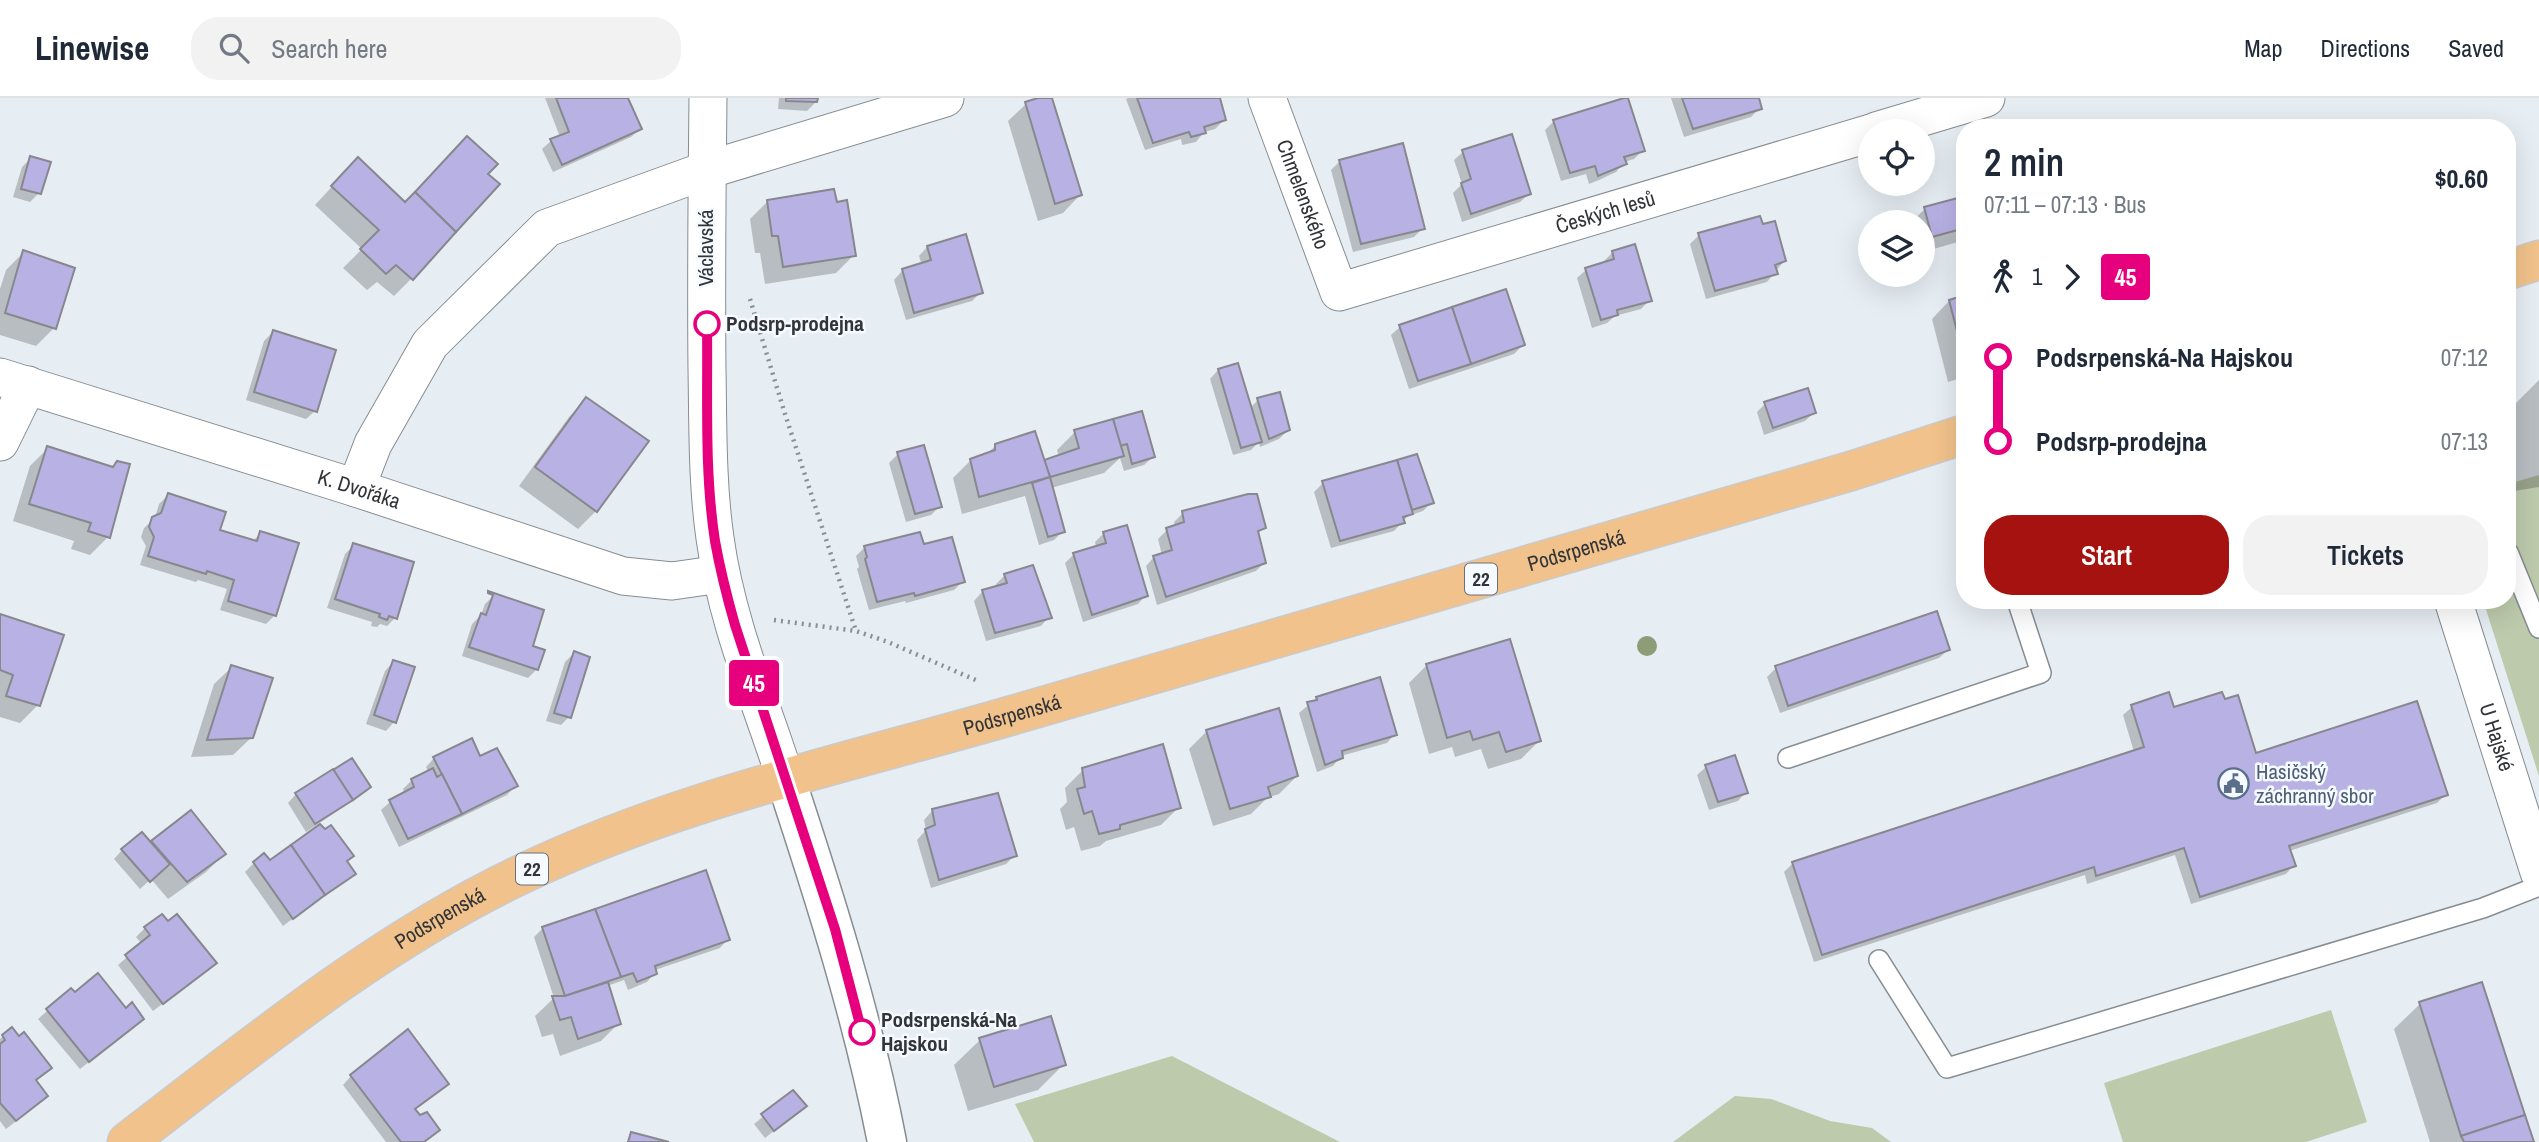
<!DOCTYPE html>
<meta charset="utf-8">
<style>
:root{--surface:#fff;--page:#f2f2f3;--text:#1f2937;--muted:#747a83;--line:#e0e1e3;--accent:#a6120f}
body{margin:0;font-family:"Archivo Narrow",sans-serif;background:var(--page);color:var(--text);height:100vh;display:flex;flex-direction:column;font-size:26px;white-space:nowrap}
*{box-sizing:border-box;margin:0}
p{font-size:23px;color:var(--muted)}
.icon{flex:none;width:38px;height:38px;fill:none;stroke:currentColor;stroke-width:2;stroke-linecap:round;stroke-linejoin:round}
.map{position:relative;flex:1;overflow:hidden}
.sheet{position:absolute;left:1956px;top:21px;width:560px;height:490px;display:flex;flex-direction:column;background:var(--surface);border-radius:28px;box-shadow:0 7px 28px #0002}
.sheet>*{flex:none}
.badge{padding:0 14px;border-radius:5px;font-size:24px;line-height:46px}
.fabs{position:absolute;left:1858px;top:21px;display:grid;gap:14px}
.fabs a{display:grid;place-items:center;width:77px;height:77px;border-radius:50%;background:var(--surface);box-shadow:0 7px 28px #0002;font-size:35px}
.map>.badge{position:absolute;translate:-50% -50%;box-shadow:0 0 0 4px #fff}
.legs{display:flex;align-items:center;gap:10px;height:77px;padding:0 28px;font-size:23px}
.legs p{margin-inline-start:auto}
.head{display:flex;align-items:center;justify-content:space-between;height:119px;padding:0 28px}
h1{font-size:38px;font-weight:600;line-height:52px}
.cta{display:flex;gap:14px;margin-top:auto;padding:14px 28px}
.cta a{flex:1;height:80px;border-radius:28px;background:var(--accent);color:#fff;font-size:28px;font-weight:600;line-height:80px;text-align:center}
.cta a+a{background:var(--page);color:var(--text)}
ul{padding:0 28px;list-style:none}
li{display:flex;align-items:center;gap:24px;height:84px;font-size:26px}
li i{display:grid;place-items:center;width:10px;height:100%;margin:0 9px;background:currentColor}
li i::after{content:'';width:18px;height:18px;margin:-9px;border:5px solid;border-radius:50%;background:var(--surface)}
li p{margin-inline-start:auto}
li:first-child i{background:linear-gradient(#0000 50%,currentColor 0)}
li:last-child i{background:linear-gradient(currentColor 50%,#0000 0)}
header{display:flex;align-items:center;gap:42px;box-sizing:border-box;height:98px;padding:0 35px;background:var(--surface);border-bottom:2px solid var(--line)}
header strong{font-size:33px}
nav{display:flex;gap:38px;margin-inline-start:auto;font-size:24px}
.search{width:490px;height:63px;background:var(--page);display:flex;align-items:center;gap:18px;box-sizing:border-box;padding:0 24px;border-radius:28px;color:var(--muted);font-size:26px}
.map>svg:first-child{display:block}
.green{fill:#bdcaac}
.shadow{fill:#0003}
.building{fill:#b8b1e4;stroke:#88878e;stroke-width:2}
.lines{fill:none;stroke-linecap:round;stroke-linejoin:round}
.service-casing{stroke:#868d92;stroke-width:22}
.minor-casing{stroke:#868d92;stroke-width:39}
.tertiary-casing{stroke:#868d92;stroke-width:41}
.primary-casing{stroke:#cacacb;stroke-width:41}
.path{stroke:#8a8f93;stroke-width:4.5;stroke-dasharray:2 5;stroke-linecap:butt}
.service{stroke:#fff;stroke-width:19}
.minor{stroke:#fff;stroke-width:37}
.tertiary{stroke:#fff;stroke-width:38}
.primary{stroke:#f1c28b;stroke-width:38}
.tree{fill:#8c9d78}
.line-1-casing{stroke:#fff;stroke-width:16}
.line-1{stroke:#e6007e;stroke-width:10}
.stop-1-dot{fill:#fff;stroke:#e6007e;stroke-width:3.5}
.labels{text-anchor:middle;stroke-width:5;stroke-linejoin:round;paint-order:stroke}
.shield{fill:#f4faff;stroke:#6c6f73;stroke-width:2}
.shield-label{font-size:19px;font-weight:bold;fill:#323437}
.street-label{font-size:21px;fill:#323437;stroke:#f4faff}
.stop-label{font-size:21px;font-weight:bold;fill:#323437;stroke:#f4faff;text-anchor:start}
.service-label{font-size:21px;fill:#4e5e75;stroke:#f4faff;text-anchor:start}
</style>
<header>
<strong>Linewise</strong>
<div class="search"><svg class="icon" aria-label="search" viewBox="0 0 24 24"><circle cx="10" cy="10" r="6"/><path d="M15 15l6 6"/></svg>Search here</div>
<nav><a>Map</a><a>Directions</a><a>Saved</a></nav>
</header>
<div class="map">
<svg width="2539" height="1044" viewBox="0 0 2539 1044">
<rect width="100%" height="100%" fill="#e6edf3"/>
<!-- green -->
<g class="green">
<polygon points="2539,377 2539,678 2483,502 2508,502 2508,386"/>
<polygon points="2331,912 2367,1024 2306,1044 2123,1044 2104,985"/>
<polygon points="1172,958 1340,1044 1034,1044 1015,1006"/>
<polygon points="1735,998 1771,1001 1830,1023 1872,1030 1891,1044 1673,1044"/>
</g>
<!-- shadow -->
<g class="shadow">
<polygon points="545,0 626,0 640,31 631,39 553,74 542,51 551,43 560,39"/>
<polygon points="779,0 816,0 816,4 807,13 778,11"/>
<polygon points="1044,0 1051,0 1080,97 1063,115 1038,123 1008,23 1026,6"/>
<polygon points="1128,0 1218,0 1224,22 1215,31 1204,34 1196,44 1182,47 1181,41 1145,52 1126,1"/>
<polygon points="1671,0 1757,0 1760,10 1751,19 1684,39"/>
<polygon points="1554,23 1643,52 1634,61 1624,64 1616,74 1599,82 1589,86 1586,76 1561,83 1545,32"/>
<polygon points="1463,54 1529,96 1520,104 1462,124 1453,95 1462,86 1454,62"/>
<polygon points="31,60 39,95 30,104 13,99 22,69"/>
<polygon points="1339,64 1423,130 1414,139 1353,154 1331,72"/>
<polygon points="486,76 412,180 394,198 377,184 367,192 343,170 362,151 315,107 340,80 405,106"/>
<polygon points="1965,100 1965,142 1923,154 1923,124 1911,124 1925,111"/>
<polygon points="768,103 854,157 836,175 765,186 760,155 755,155 750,121"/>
<polygon points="1699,137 1784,163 1767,184 1706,201 1690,146"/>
<polygon points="927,149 981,194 972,203 906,222 894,182 902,173 922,167 919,158"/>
<polygon points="24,154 54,230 36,248 0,237 0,191 6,172"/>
<polygon points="1613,154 1650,202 1641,211 1615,218 1607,225 1592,230 1577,180 1586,172 1605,166 1604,163"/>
<polygon points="1965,199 1965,279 1948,284 1932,221 1949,203"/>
<polygon points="1400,229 1523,247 1514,256 1409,291 1391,237"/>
<polygon points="273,234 315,313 306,321 246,302 264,243"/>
<polygon points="1218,272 1250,310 1258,302 1288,332 1279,341 1260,349 1259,344 1251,352 1233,357 1210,281"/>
<polygon points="2539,282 2539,389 2508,394 2508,313"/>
<polygon points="586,301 646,344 596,413 578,431 519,388 569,319"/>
<polygon points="1765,306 1814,315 1805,323 1764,337 1757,314"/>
<polygon points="1113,323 1153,359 1144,367 1124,373 1120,360 1104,375 1051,390 1063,433 1054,442 1039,447 1025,398 962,416 953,380 971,362 986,357 996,347 1043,364 1059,359 1057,352 1075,334"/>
<polygon points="48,350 111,370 117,365 108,439 90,457 71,451 74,443 13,423 30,368"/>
<polygon points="898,356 940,408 931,417 906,424 889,365"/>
<polygon points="1416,358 1432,404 1423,413 1408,418 1394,433 1331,450 1314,394 1323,385"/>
<polygon points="168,397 218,433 252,444 261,435 275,517 266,526 220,512 227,491 198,482 196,484 140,467 146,448 141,439 144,430 155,420 159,406"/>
<polygon points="1183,415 1264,430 1257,436 1264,465 1256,473 1157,507 1146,468 1154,459 1162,457 1158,441 1167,432 1175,429 1174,424"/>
<polygon points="1104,435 1146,497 1138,506 1083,524 1065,465 1074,456 1096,449 1095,444"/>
<polygon points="354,447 395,520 387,528 380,526 377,529 371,528 372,524 327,510 345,456"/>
<polygon points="922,448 963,483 954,492 906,505 905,503 869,512 857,471 859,469 856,458 865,449"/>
<polygon points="1005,477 1049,519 1041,528 986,543 974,503 982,494 997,490 996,486"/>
<polygon points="494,497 530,549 537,571 528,580 462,558 472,526 481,517 485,506"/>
<polygon points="1936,516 1948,552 1939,560 1780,615 1767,579 1776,570"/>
<polygon points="0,518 38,607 20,625 0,619"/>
<polygon points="574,555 569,619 561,627 546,623 565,564"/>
<polygon points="393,564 394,624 386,633 366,626 385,573"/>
<polygon points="1427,567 1539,643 1521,661 1488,671 1481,651 1455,659 1452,649 1429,656 1409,585"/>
<polygon points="232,569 252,639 233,657 191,659 214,586"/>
<polygon points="1317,600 1395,636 1387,645 1341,658 1333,668 1317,674 1299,615"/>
<polygon points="2132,609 2255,657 2446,696 2437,705 2289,753 2294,767 2286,776 2191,806 2175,757 2087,786 2085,777 1814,864 1784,774 1793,765 2134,654 2123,617"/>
<polygon points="1207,633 1297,678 1279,696 1267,700 1251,716 1213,728 1189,651"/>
<polygon points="434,660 480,660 515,688 507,697 399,749 381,712 390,704 405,696 403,691 412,682 428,674 426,669"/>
<polygon points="1706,669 1746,694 1738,703 1709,712 1697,677"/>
<polygon points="1083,672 1179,709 1161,727 1106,743 1100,748 1081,753 1074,729 1066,732 1060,711 1067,704 1065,690"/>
<polygon points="369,689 360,698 306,734 288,705 296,696"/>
<polygon points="932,713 1015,757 1006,766 931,790 917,742 926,732 924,722"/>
<polygon points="191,715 224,756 206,774 168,801 151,781 140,791 114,761 122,752 150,746"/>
<polygon points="345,764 354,775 283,828 245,774 254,765"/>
<polygon points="145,830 206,873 153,913 118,867 142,846 136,839"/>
<polygon points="543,830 728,841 720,850 655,872 655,875 647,884 628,892 624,882 607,888 619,925 601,943 560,958 553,936 542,939 535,918 554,900 534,839"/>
<polygon points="71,892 75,897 125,912 133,929 80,971 38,921"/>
<polygon points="2420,906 2532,1044 2430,1044 2394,931"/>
<polygon points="3,938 41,978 34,983 37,1007 6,1031 0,1023 0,941"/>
<polygon points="980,942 1064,966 1038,992 968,1013 954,967"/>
<polygon points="351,978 438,994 414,1012 438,1032 424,1044 386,1044 343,987"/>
<polygon points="793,994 805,1008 765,1040 754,1026"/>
</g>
<!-- building -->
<g class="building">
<polygon points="556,0 628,0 642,31 562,67 550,41 569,34"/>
<polygon points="786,0 818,0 817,4 786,3"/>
<polygon points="1038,0 1052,0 1082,97 1055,106 1025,4"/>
<polygon points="1137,0 1220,0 1226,22 1204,29 1206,35 1191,39 1189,34 1153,45"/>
<polygon points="1624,0 1628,0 1645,53 1624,59 1627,66 1598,78 1595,68 1570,75 1553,22"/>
<polygon points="1682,0 1759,0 1762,11 1693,31"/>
<polygon points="1512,36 1531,96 1471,116 1461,85 1471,81 1462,52"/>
<polygon points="467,38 498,66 488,76 500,86 456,134 415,94"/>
<polygon points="1403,45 1425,131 1361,146 1339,62"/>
<polygon points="30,58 51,64 41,96 21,91"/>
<polygon points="358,59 405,104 415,94 456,134 413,182 396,167 386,176 360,151 379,132 331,88"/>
<polygon points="834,91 837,104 847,102 856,158 783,169 778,138 772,138 767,102"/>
<polygon points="1965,98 1965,130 1932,139 1924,109"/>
<polygon points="1760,118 1763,126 1775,123 1786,163 1775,167 1778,176 1715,193 1698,135"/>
<polygon points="966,136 983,195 914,215 902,171 931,162 927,148"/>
<polygon points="1635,146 1652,203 1617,212 1618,217 1601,222 1585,170 1614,161 1612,153"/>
<polygon points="23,152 75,170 56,231 5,215"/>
<polygon points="1506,191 1525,247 1471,266 1452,209"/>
<polygon points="1965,197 1965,264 1949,202"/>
<polygon points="1452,209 1471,266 1418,283 1399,227"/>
<polygon points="273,232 336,252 317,314 254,294"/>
<polygon points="1238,265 1262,344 1241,350 1218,271"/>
<polygon points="1808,290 1816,315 1773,330 1764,304"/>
<polygon points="1280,294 1290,332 1269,341 1257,300"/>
<polygon points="586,299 649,343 597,414 535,369"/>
<polygon points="1142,313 1155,359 1132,366 1127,346 1120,348 1113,321"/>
<polygon points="1113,321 1124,358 1050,379 1044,362 1079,350 1074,332"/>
<polygon points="1035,333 1050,379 979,399 970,361 995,352 995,346"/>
<polygon points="924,347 942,409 915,416 897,354"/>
<polygon points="47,348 113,369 117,363 130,366 110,440 88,433 91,425 29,406"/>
<polygon points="1417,356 1434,405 1412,412 1397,362"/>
<polygon points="1397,362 1413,416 1403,419 1405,425 1340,443 1322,383"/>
<polygon points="1050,379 1065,434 1048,439 1032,385"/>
<polygon points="168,395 226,414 220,432 257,443 260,433 299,445 276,518 228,503 234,482 207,473 206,476 148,458 154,439 149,429 152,419 161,415"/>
<polygon points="1248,396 1257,396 1266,430 1258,433 1266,465 1166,499 1153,458 1172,452 1166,430 1184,424 1182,413"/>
<polygon points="1127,427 1148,498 1092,517 1073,455 1106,445 1103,434"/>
<polygon points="920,434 924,446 952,439 965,484 915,498 914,495 877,504 865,461 867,459 864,448"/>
<polygon points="353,445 414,464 397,521 389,518 387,522 379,519 380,516 335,501"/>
<polygon points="1033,467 1052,520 995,535 982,492 1007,485 1004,476"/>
<polygon points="488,493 544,512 533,548 545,552 538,572 469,549 481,515 486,517 493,497 488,495"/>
<polygon points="1937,513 1950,552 1788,608 1775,568"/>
<polygon points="0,516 64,537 40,608 6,598 13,577 0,572"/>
<polygon points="1510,541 1541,643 1506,654 1499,634 1473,642 1470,633 1447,640 1426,566"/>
<polygon points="574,553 590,559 571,620 554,615"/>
<polygon points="393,562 415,569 396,625 374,617"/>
<polygon points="231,567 273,580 253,640 207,642"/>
<polygon points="1380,579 1397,637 1342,653 1343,660 1325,667 1307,604 1317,602 1316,599"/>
<polygon points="2169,594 2174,609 2222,594 2225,601 2238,597 2256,655 2417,603 2448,697 2289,748 2296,768 2200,799 2184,750 2096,778 2094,769 1822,857 1792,764 2144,649 2131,607"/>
<polygon points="1279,610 1298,678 1268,689 1271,699 1230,711 1206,632"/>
<polygon points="472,640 480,658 497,650 518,688 462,716 433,659"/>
<polygon points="1163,646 1181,710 1120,727 1120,731 1099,736 1092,713 1084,716 1077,691 1085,689 1082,670"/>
<polygon points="1735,657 1748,695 1718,704 1705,667"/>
<polygon points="352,660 371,689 353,702 333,672"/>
<polygon points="433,670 437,679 442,676 462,716 408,741 389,702 414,689 411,681"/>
<polygon points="333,671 353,702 315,726 295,695"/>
<polygon points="998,695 1017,758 939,782 925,731 935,727 932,711"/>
<polygon points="191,712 226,756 187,784 151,743"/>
<polygon points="320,726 325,731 331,727 354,758 347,763 356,776 325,797 291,747"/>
<polygon points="142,734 170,766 150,784 121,751"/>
<polygon points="291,747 325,797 293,821 253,764 264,755 270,762"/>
<polygon points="706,772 730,842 655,868 657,876 637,884 633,875 621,879 595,811"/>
<polygon points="595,811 621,879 565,898 542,829"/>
<polygon points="162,816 168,823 177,816 217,865 163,906 125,857 150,837 144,829"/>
<polygon points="98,875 126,910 132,904 144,921 89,964 46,911 71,890 75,894"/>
<polygon points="608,884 621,926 578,941 571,919 560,922 552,898 565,898"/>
<polygon points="2482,884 2525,1017 2461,1038 2419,904"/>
<polygon points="1051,918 1066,967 994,989 979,940"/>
<polygon points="12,929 19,938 24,934 52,970 36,982 48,998 16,1023 0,1005 0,946 5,942 2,937"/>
<polygon points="408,931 449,986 415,1011 420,1017 427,1014 440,1032 424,1044 401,1044 350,977"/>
<polygon points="793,992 807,1008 774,1033 761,1016"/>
<polygon points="2525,1017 2534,1044 2464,1044 2461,1038"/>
<polygon points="631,1034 669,1044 628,1044"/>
</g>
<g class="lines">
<defs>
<g id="service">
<polyline points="2508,454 2539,530"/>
<polyline points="1788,660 2041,575 2017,502"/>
<polyline points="1879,862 1947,970 2483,810 2539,788"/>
</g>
<g id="minor">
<path d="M708 0C707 90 706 180 707 271 708 327 707 385 715 440 726 522 760 602 785 679"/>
<path id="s1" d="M1267 0 1339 194 1871 35"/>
<polyline points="1876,33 1986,0"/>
<path id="s2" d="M0 279 356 390 623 478 672 483 721 476"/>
<polyline points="0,344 28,287"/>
<polyline points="356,390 373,346 430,246 547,130 707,72 945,0"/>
<path id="s3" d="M2453 502 2539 774"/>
</g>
<path id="tertiary" d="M785 679C825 800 863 920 887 1044"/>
<g id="primary">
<polyline points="2508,172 2539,162"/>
<path id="s4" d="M127 1044C254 947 377 845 522 776 678 701 848 665 1013 617 1292 536 1571 454 1851 373L1965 336"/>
</g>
</defs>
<!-- service casing -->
<use href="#service" class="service-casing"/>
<!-- minor casing -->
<use href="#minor" class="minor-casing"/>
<!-- tertiary casing -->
<use href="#tertiary" class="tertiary-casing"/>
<!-- primary casing -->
<use href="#primary" class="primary-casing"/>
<!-- path -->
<g class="path">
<polyline points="750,201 785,316 856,533"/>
<polyline points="774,522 856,533 888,544 978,583"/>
</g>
<!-- service -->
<use href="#service" class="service"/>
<!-- minor -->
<use href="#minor" class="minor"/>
<!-- tertiary -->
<use href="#tertiary" class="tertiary"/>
<!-- primary -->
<use href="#primary" class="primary"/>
</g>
<!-- trees -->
<circle class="tree" cx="1647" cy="548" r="10"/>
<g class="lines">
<defs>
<path id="line-1" d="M707 226C708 297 704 372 715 443 720 471 727 499 735 527L835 831 862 934"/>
</defs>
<!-- line-1 casing -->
<use href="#line-1" class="line-1-casing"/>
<!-- line-1 -->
<use href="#line-1" class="line-1"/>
</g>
<!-- icons -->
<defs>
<symbol id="civic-ring" viewBox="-11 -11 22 22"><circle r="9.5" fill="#f4faff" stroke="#5c6f8a" stroke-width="1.5"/><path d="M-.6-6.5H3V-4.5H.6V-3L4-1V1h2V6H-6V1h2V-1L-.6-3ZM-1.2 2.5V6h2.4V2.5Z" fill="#5c6f8a"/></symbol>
</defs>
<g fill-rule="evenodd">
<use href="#civic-ring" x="2216" y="668" width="35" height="35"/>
</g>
<!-- markers -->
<g class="stop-1-dot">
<circle cx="707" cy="226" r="12"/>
<circle cx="862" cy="934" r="12"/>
</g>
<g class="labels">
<!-- shield labels -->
<g class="shield">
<rect x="1465" y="465.5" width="32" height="31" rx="5"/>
<rect x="516" y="755.5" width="32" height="31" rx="5"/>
</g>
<g class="shield-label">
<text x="1481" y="488">22</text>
<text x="532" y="778">22</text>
</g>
<!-- street labels -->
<g class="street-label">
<text dy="7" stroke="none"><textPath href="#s1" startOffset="103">Chmelenského</textPath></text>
<text dy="7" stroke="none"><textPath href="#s1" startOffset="485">Českých lesů</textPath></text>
<text transform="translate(706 150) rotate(-90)" y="7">Václavská</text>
<text dy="7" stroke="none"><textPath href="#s2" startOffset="376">K. Dvořáka</textPath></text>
<text dy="7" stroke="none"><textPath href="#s4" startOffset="1582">Podsrpenská</textPath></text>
<text dy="7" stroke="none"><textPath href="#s4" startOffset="994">Podsrpenská</textPath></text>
<text dy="7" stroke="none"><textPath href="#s3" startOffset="144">U Hajské</textPath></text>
<text dy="7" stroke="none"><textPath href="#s4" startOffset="385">Podsrpenská</textPath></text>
</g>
<!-- stop labels -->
<g class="stop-label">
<text x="726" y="233">Podsrp-prodejna</text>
<text x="881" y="929">Podsrpenská-Na<tspan x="881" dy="24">Hajskou</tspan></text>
</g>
<!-- service labels -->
<g class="service-label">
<text x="2256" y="681">Hasičský<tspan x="2256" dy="24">záchranný sbor</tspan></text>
</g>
</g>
</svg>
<div class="fabs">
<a><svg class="icon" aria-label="locate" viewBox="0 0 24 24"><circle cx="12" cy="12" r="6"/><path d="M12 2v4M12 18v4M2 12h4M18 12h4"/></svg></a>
<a><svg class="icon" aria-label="layers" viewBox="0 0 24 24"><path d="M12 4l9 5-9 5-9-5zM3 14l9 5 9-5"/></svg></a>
</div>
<b class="badge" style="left:754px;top:585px;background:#e6007e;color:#fff">45</b>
<section class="sheet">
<div class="head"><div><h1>2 min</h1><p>07:11 – 07:13 · Bus</p></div><b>$0.60</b></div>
<div class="legs"><svg class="icon" aria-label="walk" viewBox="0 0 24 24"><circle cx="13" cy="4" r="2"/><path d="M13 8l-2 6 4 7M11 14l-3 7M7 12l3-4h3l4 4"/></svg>1<svg class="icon" aria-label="forward" viewBox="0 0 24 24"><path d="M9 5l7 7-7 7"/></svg><b class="badge" style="background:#e6007e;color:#fff">45</b></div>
<ul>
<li><i style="color:#e6007e"></i><b>Podsrpenská-Na Hajskou</b><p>07:12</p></li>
<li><i style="color:#e6007e"></i><b>Podsrp-prodejna</b><p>07:13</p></li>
</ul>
<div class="cta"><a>Start</a><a>Tickets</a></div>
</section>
</div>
